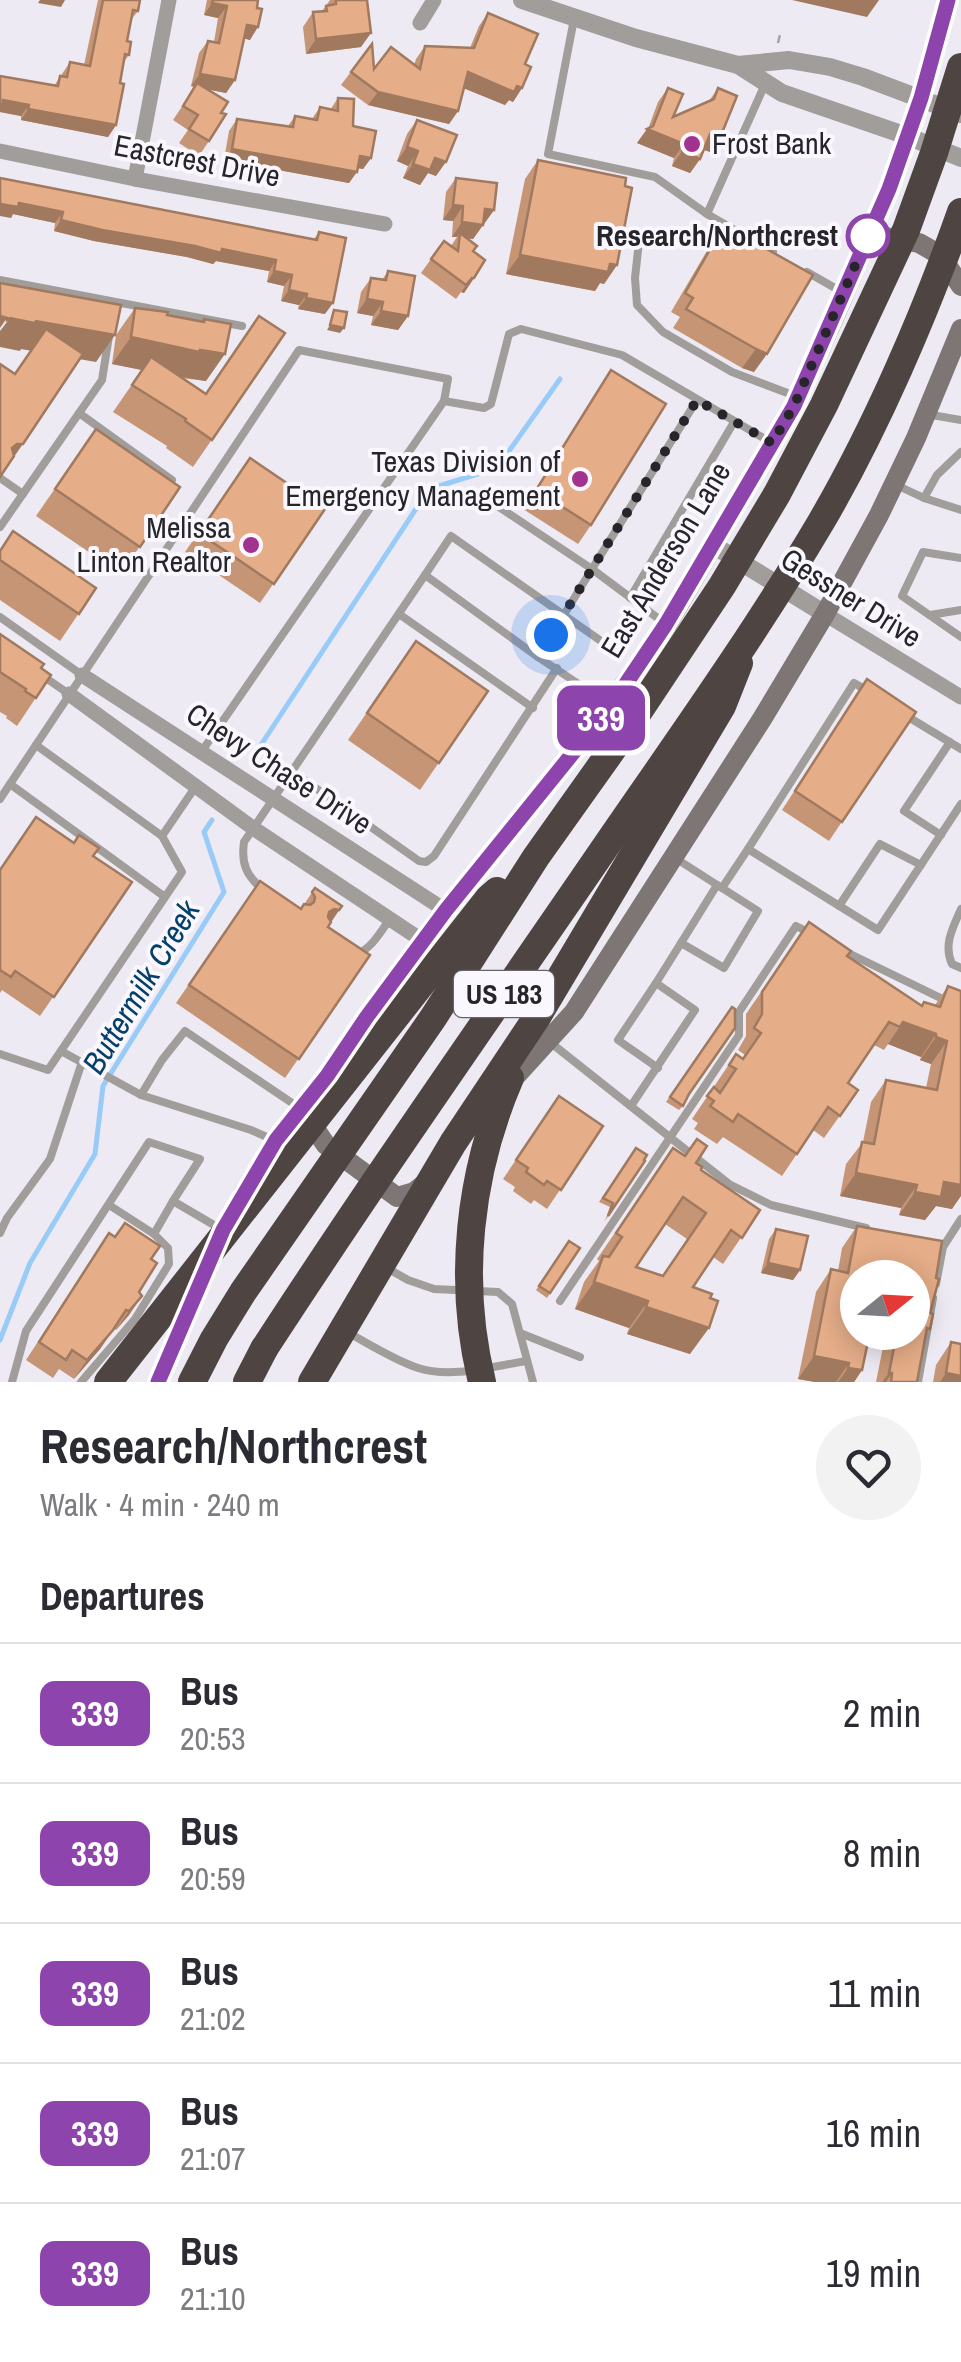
<!DOCTYPE html>
<meta charset="utf-8">
<style>
:root{--surface:#fff;--page:#f2f2f3;--text:#2b2b33;--muted:#7c7c81;--line:#e1e1e2}
body{margin:0;font-family:"Archivo Narrow",sans-serif;background:var(--page);color:var(--text);height:100vh;display:flex;flex-direction:column;font-size:38px;white-space:nowrap}
*{box-sizing:border-box;margin:0}
p{font-size:32px;color:var(--muted)}
.icon{flex:none;width:55px;height:55px;fill:none;stroke:currentColor;stroke-width:2;stroke-linecap:round;stroke-linejoin:round}
.map{position:relative;height:1382px;overflow:hidden}
.side{display:flex;flex-direction:column;background:var(--surface);flex:1}
.side>*{flex:none}
.badge{padding:0 20px;border-radius:15px;font-size:35px;line-height:65px}
.needle{width:65px;rotate:72deg}
.buttons{position:absolute;left:840px;top:1260px;display:grid;gap:20px}
.buttons a{display:grid;place-items:center;width:90px;height:90px;border-radius:50%;background:var(--surface);box-shadow:0 5px 25px #0003;font-size:50px}
.you{position:absolute;width:50px;height:50px;margin:-25px;border:8px solid #fff;border-radius:50%;background:#1a73e8;box-shadow:0 0 0 15px #1a73e833}
.map>.badge{position:absolute;translate:-50% -50%;box-shadow:0 0 0 5px #fff}
h2{padding:0 40px;font-size:38px;line-height:90px}
.round{display:grid;place-items:center;flex:none;width:105px;height:105px;border-radius:52px;background:var(--page)}
.head{display:flex;align-items:center;justify-content:space-between;height:170px;padding:0 40px}
h1{font-size:48px;font-weight:800;line-height:75px}
ul{padding:0;list-style:none}
li{display:flex;align-items:center;gap:30px;height:140px;padding:0 40px;border-top:2px solid var(--line)}
li div{flex:1}
li b{display:block;font-size:38px}
li em{font-style:normal}
li .badge{min-width:110px;font-weight:700;text-align:center}
.map>svg:first-child{display:block}
.lines{fill:none;stroke-linecap:round;stroke-linejoin:round}
.stream{stroke:#99cbf8;stroke-width:5}
.path{stroke:#a3a1a9;stroke-width:2.5;stroke-dasharray:8 8;stroke-linecap:butt}
.service{stroke:#a19d9b;stroke-width:8}
.minor{stroke:#a19d9b;stroke-width:15}
.tertiary{stroke:#a19d9b;stroke-width:18}
.secondary{stroke:#7d7674;stroke-width:20}
.motorway{stroke:#4e4542;stroke-width:28}
.motorway-bridge{stroke:#4e4542;stroke-width:28}
.wall{fill:#c59575;fill-rule:evenodd}
.shaded-wall{fill:#a0795f}
.building{fill:#e5ad88;stroke:#a0795f;stroke-width:2.5;fill-rule:evenodd}
.line-casing{stroke:#fff;stroke-width:22}
.line{stroke:#8e44ad;stroke-width:15}
.walk{stroke:#262529;stroke-width:10;stroke-dasharray:0 18}
.poi-dot{fill:#a2328f;stroke:#faf8fe;stroke-width:4}
.stop-dot{fill:#fff;stroke:#8e44ad;stroke-width:5}
.labels{text-anchor:middle;stroke-width:8;stroke-linejoin:round;paint-order:stroke}
.shield{fill:#faf8fe;stroke:#666469;stroke-width:2.5}
.shield-label{font-size:28px;font-weight:bold;fill:#262529}
.poi-label{font-size:30px;fill:#262529;stroke:#faf8fe;text-anchor:end}
.street-label{font-size:30px;fill:#262529;stroke:#faf8fe}
.stop-label{font-size:30px;font-weight:bold;fill:#262529;stroke:#faf8fe;text-anchor:end}
.water-label{font-size:32px;font-style:italic;fill:#05406a;stroke:#faf8fe}
</style>
<div class="map">
<svg width="961" height="1382" viewBox="0 0 961 1382">
<rect width="100%" height="100%" fill="#edeaf4"/>
<g class="lines">
<!-- stream -->
<g class="stream">
<polyline points="251,760 429,489 497,468 560,379"/>
<polyline points="0,1340 30,1263 95,1154 103,1086 224,892 204,832 212,820"/>
</g>
<!-- path -->
<polyline class="path" points="778,43 781,30"/>
<!-- service -->
<g class="service">
<polyline points="574,19 548,154 655,177 707,214"/>
<polyline points="766,82 707,214 773,252"/>
<polyline points="640,232 635,278 637,305 663,332 732,372 798,397"/>
<polyline points="807,272 842,292"/>
<polyline points="0,280 242,326"/>
<polyline points="444,401 484,408 491,404 509,334 521,329 622,355 772,443"/>
<polyline points="79,413 172,480"/>
<polyline points="926,414 961,420"/>
<polyline points="961,452 937,475 924,498 961,510"/>
<polyline points="0,478 23,494"/>
<polyline points="894,484 924,498"/>
<polyline points="496,505 592,569 697,400"/>
<polyline points="0,527 102,380 109,336"/>
<polyline points="961,558 923,552 902,596 961,637"/>
<polyline points="425,575 451,536 601,641"/>
<polyline points="630,598 734,422"/>
<polyline points="399,614 533,708"/>
<polyline points="930,615 961,610"/>
<polyline points="0,617 82,675"/>
<polyline points="538,657 592,569 667,625"/>
<polyline points="40,674 69,694"/>
<polyline points="868,691 854,683 748,849 878,930 961,804"/>
<polyline points="905,715 961,749"/>
<polyline points="293,772 419,861 426,862 434,856 557,668"/>
<polyline points="10,784 165,897"/>
<polyline points="0,799 299,350 448,379 444,401 202,751"/>
<polyline points="941,835 904,811 950,742"/>
<polyline points="162,836 196,786"/>
<polyline points="722,888 748,849"/>
<path d="M263 890C246 875 241 864 244 842L425 575 538 657 607 703"/>
<polyline points="839,906 880,844 921,865"/>
<path d="M961 909C953 927 943 945 952 964L961 968"/>
<polyline points="681,943 717,885"/>
<polyline points="842,950 961,1008"/>
<path d="M356 954C371 950 381 931 390 919"/>
<polyline points="656,983 618,1040 658,1068"/>
<polyline points="551,1043 729,1184 771,1205 866,1228"/>
<polyline points="61,1051 141,1095 251,1130 276,1141"/>
<polyline points="0,1054 48,1070 182,872 162,836 36,745"/>
<polyline points="141,1095 162,1060 185,1031 301,1109"/>
<polyline points="631,1106 695,1010 656,983 681,943 724,968 758,911 675,858"/>
<polyline points="0,1233 7,1218 50,1159 82,1062"/>
<polyline points="154,1234 173,1201 219,1228"/>
<polyline points="385,1267 408,1280 434,1289 498,1292 512,1304 533,1382"/>
<polyline points="936,1284 943,1247 961,1219"/>
<polyline points="560,1301 739,1035 739,1012 796,926 812,934"/>
<path d="M347 1332C369 1344 394 1360 418 1368 452 1379 493 1366 527 1361"/>
<polyline points="520,1333 580,1357"/>
<polyline points="12,1382 26,1331 149,1142 200,1159 173,1201"/>
<polyline points="81,1382 135,1319 169,1264 168,1248 154,1234 109,1205"/>
<polyline points="918,1382 933,1298"/>
</g>
<!-- minor -->
<g class="minor">
<polyline points="420,23 434,0"/>
<polyline points="0,151 135,179 385,224"/>
<polyline points="135,179 169,0"/>
<polyline points="825,614 961,697"/>
<polyline points="82,675 445,910"/>
<polyline points="69,694 253,828 423,941"/>
</g>
<!-- tertiary -->
<g class="tertiary">
<polyline points="522,0 636,38 738,65 782,93 907,136 961,158"/>
<polyline points="738,65 789,60 830,67 863,77 961,114"/>
<polyline points="713,545 825,614"/>
</g>
<!-- secondary -->
<g class="secondary">
<polyline points="869,234 919,243 940,255 961,286"/>
<polyline points="503,1090 574,1012 762,719 825,614 879,515 916,438 961,329"/>
<polyline points="315,1111 315,1129 326,1145 397,1197 414,1192 428,1181"/>
<polyline points="243,1194 276,1141 327,1077 366,1018 445,910 581,744 667,625 794,406 833,320 889,189 921,98 948,0"/>
<polyline points="158,1382 207,1269"/>
</g>
<!-- motorway -->
<g class="motorway">
<polyline points="537,1017 722,706 739,663"/>
<polyline points="247,1382 264,1349"/>
</g>
<!-- motorway-bridge -->
<g class="motorway-bridge">
<path d="M264 1349C375 1178 493 1011 608 843 681 737 756 632 821 522 876 428 925 314 961 212"/>
<polyline points="108,1382 489,898 497,891"/>
<polyline points="192,1382 214,1339 243,1292 433,1018 536,857 627,729 722,586 777,494 824,405 906,230 934,153 961,67"/>
<polyline points="312,1382 453,1143 537,1017"/>
<path d="M482 1382C457 1281 469 1173 510 1078"/>
</g>
</g>
<!-- wall -->
<g class="wall">
<polygon points="98,0 140,0 138,11 131,20 127,41 129,55 123,63 116,125 108,137 21,120 21,116 0,112 0,76 54,86 70,62 84,65"/>
<polygon points="207,0 258,0 250,40 244,38 235,80 226,93 206,89 221,113 209,141 199,156 179,143 188,130 173,120 195,87 191,86 199,53 208,41 214,42 218,18 204,15"/>
<polygon points="330,0 367,0 361,47 306,54 303,27 313,12 322,11"/>
<polygon points="488,13 525,64 522,88 513,102 509,100 505,105 464,88 458,111 449,124 368,105 341,85 372,44 374,69 414,65 416,59 425,46 470,48 479,26"/>
<polygon points="668,88 673,117 709,101 718,88 720,138 710,152 704,150 700,159 690,173 672,166 674,158 637,143 648,129 658,102"/>
<polygon points="338,98 371,158 363,169 358,168 349,183 224,160 229,131 237,119 288,126 295,116 312,119 320,107 330,110"/>
<polygon points="417,120 436,176 428,173 420,185 403,178 408,166 397,161 407,134"/>
<polygon points="538,160 617,265 604,284 600,283 595,291 506,274 525,179"/>
<polygon points="0,178 314,239 319,232 325,314 298,309 299,305 281,301 284,286 267,282 269,271 216,261 213,264 187,257 94,241 54,231 55,223 13,214 11,218"/>
<polygon points="456,178 494,210 473,239 467,238 473,251 474,278 464,293 461,292 456,299 421,273 444,241 451,246 457,237 452,237 453,221 443,220 446,192"/>
<polygon points="724,225 813,275 754,372 742,368 673,328 680,317 671,312 711,244"/>
<polygon points="388,271 408,316 398,330 371,325 373,316 357,313 361,292 371,278 382,280"/>
<polygon points="135,308 203,321 204,319 206,381 181,378 206,394 285,333 193,467 166,448 167,446 113,412 142,370 112,364 116,335"/>
<polygon points="611,370 591,525 578,544 523,509"/>
<polygon points="96,429 180,487 121,574 36,516"/>
<polygon points="250,458 325,509 260,603 185,552"/>
<polygon points="0,550 96,588 60,641 0,600"/>
<polygon points="0,634 51,675 17,726 6,718 7,716 0,712"/>
<polygon points="416,641 488,691 420,790 348,740"/>
<polygon points="867,679 916,712 829,841 782,810"/>
<polygon points="93,856 132,882 40,1016 2,990 0,993 0,869"/>
<polygon points="260,881 301,909 315,888 342,906 328,927 370,955 285,1078 176,1003"/>
<polygon points="809,922 847,956 921,1006 924,1002 935,1005 948,986 952,1209 936,1206 925,1220 899,1215 901,1208 840,1196 846,1164 863,1142 871,1102 886,1080 926,1088 931,1064 920,1060 921,1057 888,1044 884,1050 874,1045 848,1083 858,1090 824,1138 813,1130 782,1176 723,1137 717,1144 694,1129 698,1123 692,1119 736,1054 743,1059 745,1055 738,1050 746,1036 746,1014"/>
<polygon points="732,1007 683,1106 679,1110 666,1102"/>
<polygon points="559,1096 603,1126 547,1209 534,1200 531,1204 513,1191 515,1187 503,1179"/>
<polygon points="636,1148 645,1161 605,1221 610,1207 599,1202"/>
<path d="M673 1148 696 1163 701 1170 760 1210 723 1264 713 1257 693 1287 690 1354 627 1334 629 1328 575 1309 584 1282 599 1261 597 1259ZM665 1224 687 1239 663 1276 636 1267Z"/>
<polygon points="857,1226 942,1241 936,1278 939,1279 930,1313 933,1314 930,1329 926,1335 917,1382 876,1382 886,1332 912,1332 912,1278 858,1278 858,1332 870,1332 862,1370 854,1382 815,1382 798,1379 816,1292 831,1269 838,1271 842,1248"/>
<polygon points="776,1229 800,1270 793,1280 761,1273 769,1239"/>
<polygon points="109,1233 151,1259 139,1292 129,1315 116,1330 114,1329 100,1349 74,1379 59,1369 53,1378 26,1360"/>
<polygon points="569,1241 580,1248 547,1298 536,1290"/>
<polygon points="951,1342 961,1382 933,1382 936,1365"/>
</g>
<!-- shaded-wall -->
<g class="shaded-wall">
<polygon points="40,0 65,0 61,7 38,3"/>
<polygon points="792,0 879,0 867,17"/>
<polygon points="212,3 227,6 218,18 204,15"/>
<polygon points="247,25 258,27 250,40 238,37"/>
<polygon points="371,33 361,47 306,54 316,39"/>
<polygon points="468,72 517,86 522,88 513,102 509,100 505,105 458,86"/>
<polygon points="200,74 235,80 226,93 191,86"/>
<polygon points="378,92 458,111 449,124 368,105"/>
<polygon points="3,100 29,105 21,116 0,112 0,104"/>
<polygon points="28,109 116,125 108,137 21,120"/>
<polygon points="647,129 684,144 674,158 637,143"/>
<polygon points="710,134 720,138 710,152 700,148"/>
<polygon points="407,147 418,151 408,166 397,161"/>
<polygon points="232,149 357,172 349,183 224,160"/>
<polygon points="682,151 700,159 690,173 672,166"/>
<polygon points="360,156 371,158 363,169 352,167"/>
<polygon points="435,158 446,162 436,176 428,173 420,185 403,178 413,164"/>
<polygon points="19,203 63,212 55,223 13,214 11,218 0,216 0,204"/>
<polygon points="453,205 463,206 453,221 443,220"/>
<polygon points="485,209 494,210 484,224 475,223"/>
<polygon points="61,220 222,249 276,260 269,271 216,261 213,264 187,257 94,241 54,231"/>
<polygon points="462,222 483,225 473,239 460,238 460,233 457,237 452,237"/>
<polygon points="520,255 617,265 604,284 600,283 595,291 506,274"/>
<polygon points="274,271 292,275 284,286 267,282"/>
<polygon points="472,278 474,278 464,293 461,292"/>
<polygon points="289,290 307,294 299,305 281,301"/>
<polygon points="306,298 333,303 325,314 298,309"/>
<polygon points="367,299 383,302 373,316 357,313"/>
<polygon points="381,311 408,316 398,330 371,325"/>
<polygon points="0,316 7,318 0,328"/>
<polygon points="10,318 35,321 115,335 96,362 21,349 20,351 0,347 0,331"/>
<polygon points="330,325 344,328 340,333 327,330"/>
<polygon points="131,337 161,343 142,370 112,364"/>
<polygon points="159,345 200,350 225,354 206,381 182,377 180,379 141,372"/>
<polygon points="756,349 767,354 754,372 742,368"/>
<polygon points="17,444 23,444 4,471 12,448"/>
<polygon points="334,909 339,910 326,929 329,912"/>
<polygon points="903,1022 936,1034 921,1057 888,1044"/>
<polygon points="936,1037 947,1041 931,1064 920,1060"/>
<polygon points="856,1173 917,1185 901,1208 840,1196"/>
<polygon points="944,1182 961,1184 961,1196 952,1209 936,1206 925,1220 899,1215 915,1192"/>
<polygon points="768,1263 800,1270 793,1280 761,1273"/>
<polygon points="594,1282 648,1301 629,1328 575,1309"/>
<polygon points="142,1296 129,1315 116,1330 129,1311"/>
<polygon points="646,1307 709,1328 690,1354 627,1334"/>
<polygon points="113,1330 100,1349 74,1379 87,1360"/>
<polygon points="814,1356 849,1363 836,1382 815,1382 798,1379"/>
<polygon points="848,1368 862,1370 854,1382 838,1382"/>
<polygon points="889,1373 892,1373 886,1382 882,1382"/>
<polygon points="946,1373 961,1376 961,1382 940,1382"/>
</g>
<!-- building -->
<g class="building">
<polygon points="103,0 140,0 138,11 133,10 127,41 131,42 129,55 125,54 120,83 124,84 116,125 28,109 29,105 3,100 3,104 0,104 0,76 58,86 60,76 67,77 70,62 90,66"/>
<polygon points="213,0 258,0 257,8 262,9 258,27 247,25 235,80 200,74 208,41 219,43 227,6 212,3"/>
<polygon points="336,0 367,0 371,33 316,39 313,12 327,11 326,6 336,4"/>
<polygon points="488,13 538,34 525,64 531,67 522,88 517,86 514,92 468,72 458,111 378,92 351,72 372,44 374,69 391,47 420,69 425,46 474,48"/>
<polygon points="197,83 228,102 221,113 226,114 209,141 189,129 198,115 183,106"/>
<polygon points="668,88 683,94 673,117 714,99 718,88 737,96 720,138 710,134 700,159 682,151 684,144 647,129 653,126"/>
<polygon points="338,98 354,99 353,126 376,131 371,158 360,156 357,172 232,149 237,119 293,127 295,116 317,120 320,107 338,111"/>
<polygon points="417,120 457,135 446,162 435,158 430,170 413,164 418,151 407,147"/>
<polygon points="538,160 626,178 625,186 632,188 617,265 610,264 608,272 520,255"/>
<polygon points="0,178 317,240 319,232 346,238 333,303 306,298 307,294 289,290 292,275 274,271 276,260 222,249 221,253 195,246 102,230 61,220 63,212 19,203 18,207 0,204"/>
<polygon points="456,178 497,183 494,210 485,209 483,225 462,222 463,206 453,205"/>
<polygon points="724,225 813,275 767,354 756,349 686,309 693,298 685,293"/>
<polygon points="460,233 477,246 473,251 485,260 474,278 472,278 466,285 431,259 444,241 458,251"/>
<polygon points="388,271 415,276 408,316 381,311 383,302 367,299 371,278 386,280"/>
<polygon points="0,283 121,305 115,335 35,321 39,324 10,318 7,320 7,318 0,316"/>
<polygon points="135,308 168,312 167,315 204,322 204,319 231,324 225,354 200,350 199,352 131,337"/>
<polygon points="334,310 347,312 344,328 330,325"/>
<polygon points="259,316 285,333 212,440 185,421 186,419 132,385 151,357 206,394"/>
<polygon points="46,329 83,354 23,444 17,444 12,448 14,456 0,477 0,364 15,374"/>
<polygon points="611,370 666,404 591,525 536,490"/>
<polygon points="96,429 180,487 140,547 55,489"/>
<polygon points="250,458 325,509 274,584 199,533"/>
<polygon points="13,531 96,588 79,614 0,560 0,551"/>
<polygon points="0,634 44,664 41,668 51,675 36,698 25,691 26,689 0,672"/>
<polygon points="416,641 488,691 439,763 367,713"/>
<polygon points="867,679 916,712 842,822 795,791"/>
<polygon points="36,817 74,843 79,835 99,848 93,856 132,882 54,997 15,971 11,977 0,970 0,870"/>
<polygon points="260,881 301,909 304,904 310,905 314,902 315,897 312,892 315,888 342,906 339,910 334,909 329,912 328,917 331,922 328,927 370,955 299,1059 189,985"/>
<polygon points="809,922 851,951 847,956 922,1006 924,1002 940,1007 948,986 961,991 961,1185 944,1182 941,1197 915,1192 917,1185 856,1173 862,1142 874,1144 886,1080 937,1090 947,1041 936,1037 936,1034 903,1022 900,1027 889,1022 848,1083 858,1090 840,1116 828,1107 797,1154 738,1114 733,1122 710,1106 714,1101 707,1096 714,1087 720,1093 736,1069 729,1065 736,1054 743,1059 761,1033 754,1028 762,1014 762,992"/>
<polygon points="732,1007 735,1009 735,1028 689,1094 683,1106 670,1097"/>
<polygon points="559,1096 603,1126 561,1190 547,1181 544,1185 526,1172 528,1168 516,1160"/>
<path d="M697 1139 707 1146 696 1163 702 1167 701 1170 760 1210 742 1238 731 1230 693 1287 712 1294 710 1298 718 1301 709 1328 646 1307 648 1301 594 1282 603 1256 609 1257 622 1237 616 1233 673 1148 685 1156ZM683 1197 706 1213 663 1276 636 1267Z"/>
<polygon points="636,1148 647,1155 644,1160 645,1161 608,1216 613,1203 603,1198"/>
<polygon points="125,1223 160,1246 151,1259 157,1263 139,1292 142,1296 129,1311 126,1310 113,1330 87,1360 72,1350 66,1360 39,1342 109,1233 115,1237"/>
<polygon points="857,1226 942,1241 936,1278 939,1279 930,1313 933,1314 930,1329 927,1328 917,1382 891,1382 892,1373 889,1373 897,1332 912,1332 912,1278 858,1278 858,1332 870,1332 862,1370 848,1368 849,1363 814,1356 831,1269 848,1273"/>
<polygon points="776,1229 808,1236 800,1270 768,1263"/>
<polygon points="569,1241 580,1248 550,1293 539,1286"/>
<polygon points="951,1342 961,1344 961,1376 946,1373"/>
</g>
<g class="lines">
<defs>
<polyline id="line" points="158,1382 223,1230 276,1140 327,1076 366,1018 446,910 611,706 666,624 794,406 889,189 921,98 948,0"/>
</defs>
<!-- line casing -->
<use href="#line" class="line-casing"/>
<!-- line -->
<use href="#line" class="line"/>
<!-- walk -->
<polyline class="walk" points="551,635 697,400 772,443 794,406 868,236"/>
</g>
<!-- markers -->
<g class="poi-dot">
<circle cx="692" cy="144" r="10"/>
<circle cx="580" cy="479" r="10"/>
<circle cx="251" cy="545" r="10"/>
</g>
<circle class="stop-dot" cx="868" cy="236" r="20"/>
<g class="labels">
<!-- shield labels -->
<rect class="shield" x="454" y="971" width="100" height="46" rx="8"/>
<g class="shield-label">
<text x="504" y="1004">US 183</text>
</g>
<!-- poi labels -->
<g class="poi-label">
<text x="712" y="154" text-anchor="start">Frost Bank</text>
<text x="560" y="472">Texas Division of<tspan x="560" dy="34">Emergency Management</tspan></text>
<text x="231" y="538">Melissa<tspan x="231" dy="34">Linton Realtor</tspan></text>
</g>
<!-- street labels -->
<g class="street-label">
<text transform="translate(197 161) rotate(11)" y="10">Eastcrest Drive</text>
<text transform="translate(666 560) rotate(-59)" y="10">East Anderson Lane</text>
<text transform="translate(851 598) rotate(32)" y="10">Gessner Drive</text>
<text transform="translate(279 769) rotate(33)" y="10">Chevy Chase Drive</text>
</g>
<!-- stop labels -->
<g class="stop-label">
<text x="838" y="246">Research/Northcrest</text>
</g>
<!-- water labels -->
<g class="water-label">
<text transform="translate(141 987) rotate(-59)" y="11">Buttermilk Creek</text>
</g>
</g>
</svg>
<div class="buttons">
<a><svg class="needle" viewBox="-14 -14 28 28"><path d="M0-13l5 13h-10z" fill="#e53935"/><path d="M0 13l5-13h-10z" fill="#7c7c81"/></svg></a>
</div>
<div class="you" style="left:551px;top:635px"></div>
<b class="badge" style="left:601px;top:718px;background:#8e44ad;color:#fff">339</b>
</div>
<section class="side">
<div class="head"><div><h1>Research/Northcrest</h1><p>Walk · 4 min · 240 m</p></div><a class="round"><svg class="icon" aria-label="heart" viewBox="0 0 24 24"><path d="M12 20l-8-8c-3-5 5-10 8-4 3-6 11-1 8 4z"/></svg></a></div>
<h2>Departures</h2>
<ul>
<li><span class="badge" style="background:#8e44ad;color:#fff">339</span><div><b>Bus</b><p>20:53</p></div><em>2 min</em></li>
<li><span class="badge" style="background:#8e44ad;color:#fff">339</span><div><b>Bus</b><p>20:59</p></div><em>8 min</em></li>
<li><span class="badge" style="background:#8e44ad;color:#fff">339</span><div><b>Bus</b><p>21:02</p></div><em>11 min</em></li>
<li><span class="badge" style="background:#8e44ad;color:#fff">339</span><div><b>Bus</b><p>21:07</p></div><em>16 min</em></li>
<li><span class="badge" style="background:#8e44ad;color:#fff">339</span><div><b>Bus</b><p>21:10</p></div><em>19 min</em></li>
</ul>
</section>
